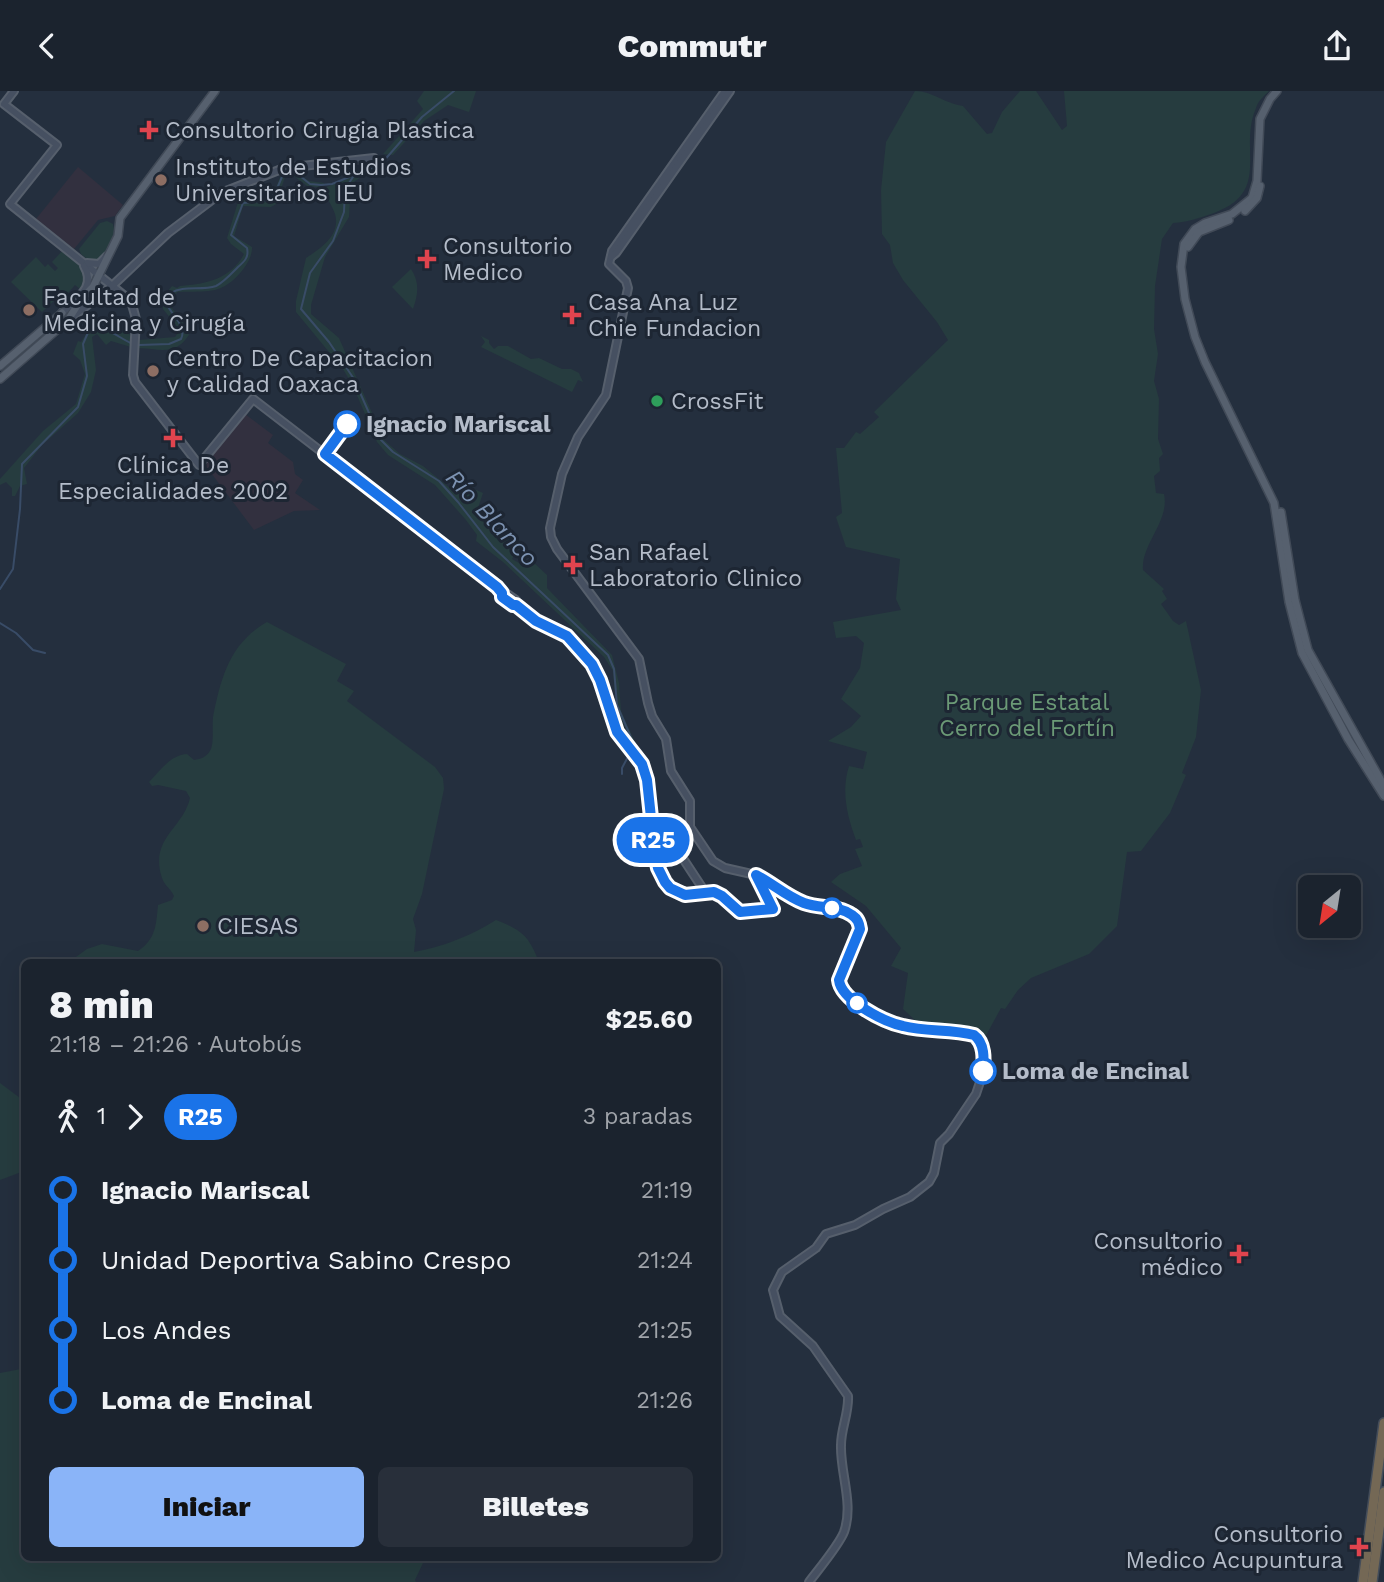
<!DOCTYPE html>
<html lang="es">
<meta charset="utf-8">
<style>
:root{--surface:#1b232e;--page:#282f3a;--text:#f1f3f6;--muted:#a0a4aa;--line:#39404a;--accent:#8ab4f8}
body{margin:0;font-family:"Work Sans",sans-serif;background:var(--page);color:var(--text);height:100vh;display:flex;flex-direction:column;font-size:26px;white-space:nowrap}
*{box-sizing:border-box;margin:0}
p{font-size:23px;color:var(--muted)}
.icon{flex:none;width:38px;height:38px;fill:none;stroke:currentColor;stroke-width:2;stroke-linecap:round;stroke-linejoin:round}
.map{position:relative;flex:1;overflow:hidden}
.sheet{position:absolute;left:21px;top:868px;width:700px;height:602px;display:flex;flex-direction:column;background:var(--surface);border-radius:10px;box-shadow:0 7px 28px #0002,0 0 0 2px var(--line)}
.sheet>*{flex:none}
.badge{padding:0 14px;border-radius:23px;font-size:24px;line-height:46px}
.needle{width:46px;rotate:210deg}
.controls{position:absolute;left:1298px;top:784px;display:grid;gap:14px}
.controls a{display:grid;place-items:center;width:63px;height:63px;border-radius:10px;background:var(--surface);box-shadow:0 7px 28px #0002,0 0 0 2px var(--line);font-size:35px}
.map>.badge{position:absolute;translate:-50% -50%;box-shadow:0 0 0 4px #fff}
.legs{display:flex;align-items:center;gap:10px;height:77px;padding:0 28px;font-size:23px}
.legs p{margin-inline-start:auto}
.head{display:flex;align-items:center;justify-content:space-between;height:119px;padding:0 28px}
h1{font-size:38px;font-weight:800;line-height:52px}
.action{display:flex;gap:14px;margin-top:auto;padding:14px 28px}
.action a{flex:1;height:80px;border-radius:10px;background:var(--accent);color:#111;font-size:28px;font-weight:800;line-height:80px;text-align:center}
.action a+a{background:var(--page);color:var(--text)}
ul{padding:0 28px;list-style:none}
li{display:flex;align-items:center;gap:24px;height:70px;font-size:26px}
li i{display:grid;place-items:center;width:10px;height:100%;margin:0 9px;background:currentColor}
li i::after{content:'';width:18px;height:18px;margin:-9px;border:5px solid;border-radius:50%;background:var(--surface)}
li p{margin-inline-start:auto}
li:first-child i{background:linear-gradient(#0000 50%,currentColor 0)}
li:last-child i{background:linear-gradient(currentColor 50%,#0000 0)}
header{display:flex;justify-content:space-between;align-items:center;height:91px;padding:0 28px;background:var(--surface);font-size:32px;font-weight:800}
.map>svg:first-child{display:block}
.medical{fill:#32303f}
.green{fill:#263c3f}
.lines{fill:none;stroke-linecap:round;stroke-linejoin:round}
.stream{stroke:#394c67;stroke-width:2}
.secondary-casing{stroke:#565f6c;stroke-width:10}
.primary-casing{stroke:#414a57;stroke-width:10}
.highway-casing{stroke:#434c59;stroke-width:12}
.secondary{stroke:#465061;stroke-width:6}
.primary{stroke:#56606e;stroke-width:7}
.highway{stroke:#746855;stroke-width:9}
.line-1-casing{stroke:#fff;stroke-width:16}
.line-1{stroke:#1a73e8;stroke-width:10}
.health-dot{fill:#e0444e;stroke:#1d2633;stroke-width:2.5}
.education-dot{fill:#8d6e63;stroke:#1d2633;stroke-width:2.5}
.leisure-dot{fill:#2e9e5b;stroke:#1d2633;stroke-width:2.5}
.stop-1-dot{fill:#fff;stroke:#1a73e8;stroke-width:3.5}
.labels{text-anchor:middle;stroke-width:6;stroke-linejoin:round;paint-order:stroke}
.poi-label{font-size:23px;fill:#b4bcc9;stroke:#1d2633;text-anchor:start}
.stop-label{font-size:23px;font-weight:bold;fill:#b4bcc9;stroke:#1d2633;text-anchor:start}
.park-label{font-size:23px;fill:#6b9a76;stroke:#1d2633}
.water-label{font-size:24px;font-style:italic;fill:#7c92b1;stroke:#1d2633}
</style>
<header><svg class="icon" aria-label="back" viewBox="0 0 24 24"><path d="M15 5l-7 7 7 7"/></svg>Commutr<svg class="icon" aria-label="share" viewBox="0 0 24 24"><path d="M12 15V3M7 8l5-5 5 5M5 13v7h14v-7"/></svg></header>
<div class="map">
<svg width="1384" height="1491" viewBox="0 0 1384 1491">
<rect width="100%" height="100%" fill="#242f3e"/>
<!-- medical -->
<g class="medical">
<polygon points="78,76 123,114 115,125 98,129 74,158 36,128"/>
<polygon points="245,323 273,344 268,352 293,371 295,383 303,389 295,402 320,419 294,420 254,439 205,374"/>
</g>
<!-- green -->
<g class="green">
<polygon points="424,0 476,0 469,21 448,14 424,30 393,64 383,63 423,18 417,10"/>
<path d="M915 0C932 0 946 13 963 15L987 43 992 42 1002 21 1020 0H1036L1062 39 1067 35 1064 0H1269C1264 5 1258 10 1256 17 1238 58 1272 101 1214 122 1200 127 1188 131 1173 132L1162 148 1155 195 1154 238 1158 263 1154 290 1159 308 1158 348 1163 363 1159 367 1160 380 1154 385 1156 402 1164 403C1170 430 1141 453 1143 479L1164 498 1162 500 1167 508 1161 513 1173 530 1179 534 1186 530 1201 599 1196 646 1182 682 1186 684 1170 722 1141 760 1127 761 1117 835 1089 863 1031 887 1018 899 1005 918 1001 917 983 950 974 942 918 932 903 918 908 882 891 875 901 857 866 815 831 791 840 783 862 775 855 758 863 756 860 748 856 749C847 725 841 700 849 675L863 678 867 661 828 650 851 636 861 625 841 608 860 577 864 552 856 545 836 547 833 531 901 519 896 508 900 468 846 456 836 426 842 422 836 357H844L856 341 860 343 879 326 874 321 948 249 937 231 903 189 893 172 890 154 882 143 881 99 886 51Z"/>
<path d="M372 73 374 77 351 93 349 126 325 166 311 214V223L339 247 384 349 400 363 423 375 452 399 472 397 483 402 477 420 497 438 520 452 512 468 528 477 533 471 547 484V497L612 564 619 592 621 620 635 651 633 659 630 656 631 651 616 616 613 580 604 566 503 471 476 450 477 444 466 429 435 394 388 364 377 351 353 295 343 278 296 221V210L306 167C321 157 341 144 335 123 332 114 326 107 324 97L349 87Z"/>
<path d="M292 78 309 90 324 92 323 97 307 95 290 82 285 86 276 113 271 116 243 115 234 145 252 156C253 171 233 194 218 198 206 202 190 200 177 201L171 216 187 236 189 244C175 265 161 258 138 257L139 249 175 246 180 239 163 218V206L172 195 177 197 180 195C206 193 231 188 244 163L231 153 227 147 238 111 254 106 271 107C280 96 275 82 292 78Z"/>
<path d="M107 130 113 133C117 145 106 161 99 171L92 172 81 163 79 158 100 132Z"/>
<polygon points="63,159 86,181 85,193 80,198 75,194 68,202 71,206 66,210 60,204 42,221 11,191 36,166 45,176 48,173 55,180 58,177 52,171"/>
<path d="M411 178C420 192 418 203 413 218L392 196Z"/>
<polygon points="95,234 132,244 131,256 111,250 106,254 97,243 92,246 96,279 91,301 78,322 42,354 24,377 27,393 20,395 15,405 12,405 12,397 6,391 0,394 0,388 43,340 76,313 85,283 80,269 73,263 78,250 81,251 91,235"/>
<polygon points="481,245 489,249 489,252 494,258 498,255 508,255 531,268 539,267 562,278 571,278 579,282 583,291 578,289 572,301 481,256 485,251"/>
<path d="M267 531 346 573 337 590 354 600 347 610 435 676 443 687 444 698 422 803 413 828 416 839 414 861C443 856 472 844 496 829 522 839 529 845 539 871H69L87 858 102 853 138 860C156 848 156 834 158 814L172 809 174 805C171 798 164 794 162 787 149 747 183 738 190 707L186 700 158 694 152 695 149 691C160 680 170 664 187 663L194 669C201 668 207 666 211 658 214 649 212 636 213 626 221 586 230 552 267 531Z"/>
<polygon points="0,992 24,1010 24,1080 0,1089"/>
<polygon points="21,1278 24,1280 24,1466 423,1467 423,1472 415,1489 416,1491 0,1491 0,1282"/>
</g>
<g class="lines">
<!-- stream -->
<g class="stream">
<polyline points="353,86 345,98 344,121 333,150 310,182 301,218 329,251 354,288 381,349 393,361 439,390 458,411 493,456 608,564 614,578 617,614 633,651 631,657"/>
<path d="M139 254 169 253 181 248C187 236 173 225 167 214L171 202C183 194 202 200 216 195 224 191 231 183 238 176 245 170 249 166 247 157L231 144 243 112 272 109 282 86 288 81H295L310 93 321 94 332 93 369 78 382 72 422 26 454 0"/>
<path d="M0 498 13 478 20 418 22 373 78 316 87 285 83 253 90 237C107 234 118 247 133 253"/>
<polyline points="0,532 16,542 33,559 45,562"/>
<polyline points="622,683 622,677 630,662"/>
</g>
<defs>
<g id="secondary">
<polyline points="14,0 4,13 57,54 10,113 131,210 136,228 133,284 135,291 199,374 253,308 497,496 502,507 513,514 516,514"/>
<path d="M725 0 612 160 609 173 626 190 628 197 606 304 578 346 562 383 550 437 551 446 557 458 639 568 648 612 652 625 666 648 671 680 690 710V736L713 770 725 777 756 784 802 811 818 816 842 818 856 828 860 835 858 845 839 889C841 909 884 931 903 935 926 941 951 939 974 944L978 947 983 959V978L980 991 976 1003 949 1043 940 1052 934 1082 929 1091 910 1106 883 1118 855 1134 826 1143 816 1157 782 1181 773 1199 780 1225 813 1255 848 1305C849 1322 841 1337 841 1354 840 1382 854 1413 844 1441 839 1454 818 1479 809 1491"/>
<polyline points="611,166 616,162 730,0"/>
<polyline points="87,172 99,173 107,165"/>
<path d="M62 222C76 207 97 197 84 175"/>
<polyline points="73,225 111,196 168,142 221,102 284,77 374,67"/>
<path d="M502 502H506L516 509V514C534 530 544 530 562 541 573 548 584 562 591 573 607 594 606 620 618 643 627 660 641 666 646 687 655 723 642 820 705 801L682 766 685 745 690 736"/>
</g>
<g id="primary">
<polyline points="1277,0 1270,8 1260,28 1257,90 1252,107 1232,123 1205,132 1195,138 1184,153 1181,176 1185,208 1195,246 1205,271 1274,412 1289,511 1302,562 1348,648 1384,705"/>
<polyline points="1245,120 1257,107 1260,95"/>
<polyline points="1188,156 1199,141 1229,129"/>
<polyline points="0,275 62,222"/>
<polyline points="0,288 68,229 80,210 93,196 118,145 120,127 215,0"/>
<polyline points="1281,421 1295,509 1308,559 1384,695"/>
</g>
<g id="highway">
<polyline points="1363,1491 1384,1332"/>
<polyline points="1372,1491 1384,1401"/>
</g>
</defs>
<!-- secondary casing -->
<use href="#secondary" class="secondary-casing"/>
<!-- primary casing -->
<use href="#primary" class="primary-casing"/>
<!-- highway casing -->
<use href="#highway" class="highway-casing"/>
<!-- secondary -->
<use href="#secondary" class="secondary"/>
<!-- primary -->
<use href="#primary" class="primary"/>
<!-- highway -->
<use href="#highway" class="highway"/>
</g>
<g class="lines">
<defs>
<path id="line-1" d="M347 333 325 363 497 496 502 502V506L513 514H516L536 530 567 545 592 573 600 589 617 641 642 673 647 689 655 764 658 777 665 791 670 797 685 804 714 801 722 805 740 821 773 818 756 784C772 792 786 805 804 812 820 818 838 814 852 824 858 828 859 832 860 838L839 889C841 909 884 931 903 935 926 941 951 938 974 944 985 952 984 968 983 980"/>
</defs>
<!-- line-1 casing -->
<use href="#line-1" class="line-1-casing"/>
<!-- line-1 -->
<use href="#line-1" class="line-1"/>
</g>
<!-- markers -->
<g class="health-dot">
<path d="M145.5 28.5h7v7h7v7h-7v7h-7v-7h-7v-7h7z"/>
<path d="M423.5 157.5h7v7h7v7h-7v7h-7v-7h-7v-7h7z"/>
<path d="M568.5 213.5h7v7h7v7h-7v7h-7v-7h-7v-7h7z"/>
<path d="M169.5 336.5h7v7h7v7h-7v7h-7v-7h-7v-7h7z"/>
<path d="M569.5 463.5h7v7h7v7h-7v7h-7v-7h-7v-7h7z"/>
<path d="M1235.5 1152.5h7v7h7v7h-7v7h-7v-7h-7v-7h7z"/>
<path d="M1355.5 1445.5h7v7h7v7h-7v7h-7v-7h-7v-7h7z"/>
</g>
<g class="education-dot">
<circle cx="161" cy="89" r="7"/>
<circle cx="29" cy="219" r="7"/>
<circle cx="153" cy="280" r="7"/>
<circle cx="203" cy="835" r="7"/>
</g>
<circle class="leisure-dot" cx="657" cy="310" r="7"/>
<g class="stop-1-dot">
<circle cx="347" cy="333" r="12"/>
<circle cx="832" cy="817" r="9"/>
<circle cx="857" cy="912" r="9"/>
<circle cx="983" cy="980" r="12"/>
</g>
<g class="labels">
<!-- poi labels -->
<g class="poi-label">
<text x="165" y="47">Consultorio Cirugia Plastica</text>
<text x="175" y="84">Instituto de Estudios<tspan x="175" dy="26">Universitarios IEU</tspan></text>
<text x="443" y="163">Consultorio<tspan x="443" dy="26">Medico</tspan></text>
<text x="43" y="214">Facultad de<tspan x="43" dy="26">Medicina y Cirugía</tspan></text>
<text x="588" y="219">Casa Ana Luz<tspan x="588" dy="26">Chie Fundacion</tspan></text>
<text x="167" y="275">Centro De Capacitacion<tspan x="167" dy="26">y Calidad Oaxaca</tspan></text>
<text x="671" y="318">CrossFit</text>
<text x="173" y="382" text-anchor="middle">Clínica De<tspan x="173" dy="26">Especialidades 2002</tspan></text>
<text x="589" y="469">San Rafael<tspan x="589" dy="26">Laboratorio Clinico</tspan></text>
<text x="217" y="843">CIESAS</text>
<text x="1223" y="1158" text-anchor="end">Consultorio<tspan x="1223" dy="26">médico</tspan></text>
<text x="1343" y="1451" text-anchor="end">Consultorio<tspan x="1343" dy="26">Medico Acupuntura</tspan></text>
</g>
<!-- stop labels -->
<g class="stop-label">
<text x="366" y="341">Ignacio Mariscal</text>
<text x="1002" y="988">Loma de Encinal</text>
</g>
<!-- park labels -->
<g class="park-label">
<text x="1027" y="619">Parque Estatal<tspan x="1027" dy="26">Cerro del Fortín</tspan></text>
</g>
<!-- water labels -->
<g class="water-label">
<text transform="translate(492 427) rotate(47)" y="8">Río Blanco</text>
</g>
</g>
</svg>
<div class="controls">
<a><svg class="needle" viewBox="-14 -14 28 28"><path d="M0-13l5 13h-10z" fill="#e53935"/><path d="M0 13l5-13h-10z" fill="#a0a4aa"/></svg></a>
</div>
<b class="badge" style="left:653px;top:749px;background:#1a73e8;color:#fff">R25</b>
<section class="sheet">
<div class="head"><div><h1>8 min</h1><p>21:18 – 21:26 · Autobús</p></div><b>$25.60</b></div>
<div class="legs"><svg class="icon" aria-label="walk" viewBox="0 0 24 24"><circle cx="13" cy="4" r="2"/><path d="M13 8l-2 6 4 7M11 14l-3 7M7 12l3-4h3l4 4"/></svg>1<svg class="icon" aria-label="forward" viewBox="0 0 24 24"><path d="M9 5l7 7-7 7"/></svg><b class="badge" style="background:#1a73e8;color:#fff">R25</b><p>3 paradas</p></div>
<ul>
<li><i style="color:#1a73e8"></i><b>Ignacio Mariscal</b><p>21:19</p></li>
<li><i style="color:#1a73e8"></i><span>Unidad Deportiva Sabino Crespo</span><p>21:24</p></li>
<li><i style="color:#1a73e8"></i><span>Los Andes</span><p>21:25</p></li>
<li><i style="color:#1a73e8"></i><b>Loma de Encinal</b><p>21:26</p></li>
</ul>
<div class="action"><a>Iniciar</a><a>Billetes</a></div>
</section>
</div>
